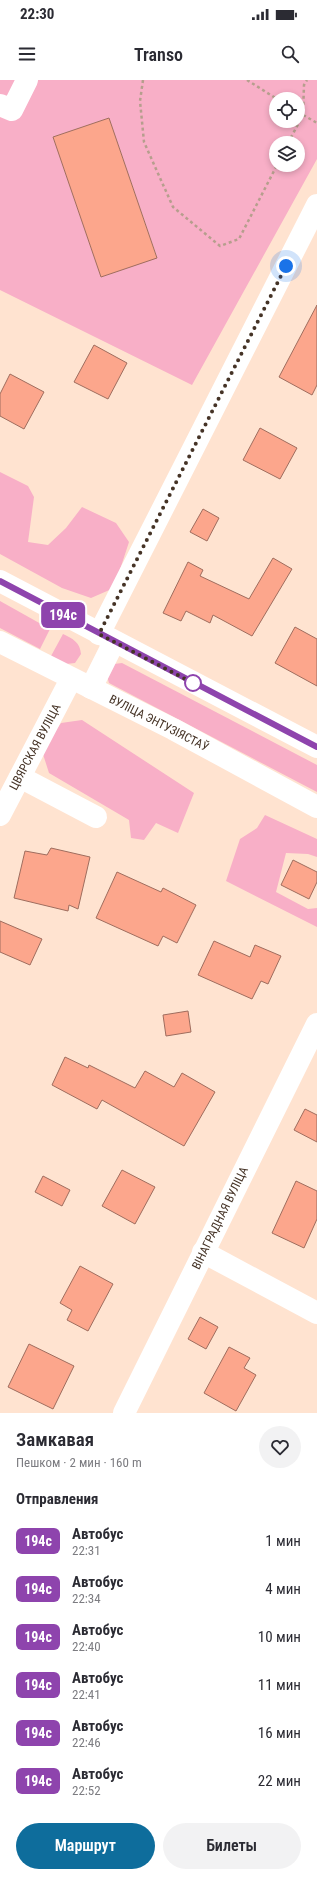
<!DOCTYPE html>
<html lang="ru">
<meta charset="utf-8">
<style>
:root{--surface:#fff;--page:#f2f2f3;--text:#2b2b33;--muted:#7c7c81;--accent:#0e6d9c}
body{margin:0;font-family:"Roboto Condensed",sans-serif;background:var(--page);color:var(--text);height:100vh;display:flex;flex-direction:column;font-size:15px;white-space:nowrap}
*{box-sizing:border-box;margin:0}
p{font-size:13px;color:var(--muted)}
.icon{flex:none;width:22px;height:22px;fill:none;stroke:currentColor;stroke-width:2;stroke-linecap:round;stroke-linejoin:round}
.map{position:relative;height:1333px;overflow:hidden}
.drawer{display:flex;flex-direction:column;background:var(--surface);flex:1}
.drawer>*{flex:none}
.badge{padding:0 8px;border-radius:6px;font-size:14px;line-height:26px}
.fabs{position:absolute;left:269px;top:12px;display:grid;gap:8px}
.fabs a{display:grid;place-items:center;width:36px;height:36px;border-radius:50%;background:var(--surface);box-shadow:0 2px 6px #0003;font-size:20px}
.you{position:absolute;width:20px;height:20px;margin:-10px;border:3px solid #fff;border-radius:50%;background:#1a73e8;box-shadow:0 0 0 6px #1a73e833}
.map>.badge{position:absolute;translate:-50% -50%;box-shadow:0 0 0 2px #fff}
h2{padding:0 16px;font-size:15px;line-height:36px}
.round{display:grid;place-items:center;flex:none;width:42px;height:42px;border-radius:21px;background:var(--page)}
.overview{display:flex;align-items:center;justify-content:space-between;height:68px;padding:0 16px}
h1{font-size:19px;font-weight:600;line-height:30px}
.cta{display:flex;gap:8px;margin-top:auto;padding:8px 16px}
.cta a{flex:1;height:46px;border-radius:24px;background:var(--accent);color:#fff;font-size:16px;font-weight:600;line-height:46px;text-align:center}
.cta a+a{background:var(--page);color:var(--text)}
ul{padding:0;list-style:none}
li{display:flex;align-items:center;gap:12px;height:48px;padding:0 16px}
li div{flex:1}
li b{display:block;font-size:15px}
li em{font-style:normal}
li .badge{min-width:44px;font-weight:700;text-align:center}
.status{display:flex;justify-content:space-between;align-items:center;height:28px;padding:0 20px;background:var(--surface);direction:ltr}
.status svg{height:11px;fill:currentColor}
header{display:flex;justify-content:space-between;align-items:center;height:52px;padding:0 16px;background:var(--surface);font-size:18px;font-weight:600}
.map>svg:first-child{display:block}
.green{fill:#f8afc7;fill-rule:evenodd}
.building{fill:#fca68c;stroke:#9f6d5e}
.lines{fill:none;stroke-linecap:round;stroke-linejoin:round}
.path{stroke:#b69e8d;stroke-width:2.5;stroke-dasharray:3 3;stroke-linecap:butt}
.minor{stroke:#fff;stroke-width:22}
.line-casing{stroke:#fff;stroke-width:9}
.line{stroke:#8e44ad;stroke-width:6}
.walk{stroke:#453326;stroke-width:4;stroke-dasharray:0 7.2}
.stop-dot{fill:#fff;stroke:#8e44ad;stroke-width:2}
.labels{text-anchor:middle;stroke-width:3.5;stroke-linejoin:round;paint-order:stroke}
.street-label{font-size:12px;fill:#453326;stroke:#fff}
</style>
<div class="status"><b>22:30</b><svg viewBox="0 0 49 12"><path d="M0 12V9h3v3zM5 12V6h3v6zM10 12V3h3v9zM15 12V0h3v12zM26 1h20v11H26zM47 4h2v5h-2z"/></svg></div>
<header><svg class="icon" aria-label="menu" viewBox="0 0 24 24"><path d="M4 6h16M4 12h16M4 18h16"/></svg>Transo<svg class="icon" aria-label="search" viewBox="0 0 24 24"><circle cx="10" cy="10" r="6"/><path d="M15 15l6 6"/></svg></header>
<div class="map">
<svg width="317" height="1333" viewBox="0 0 317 1333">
<rect width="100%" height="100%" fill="#ffe3d0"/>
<!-- green -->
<g class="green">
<path d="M0 0H317V79L192 305 0 210ZM276 19H298V41H276ZM109 38 157 177 101 197 53 57ZM276 63H298V85H276Z"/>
<polygon points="0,392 28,406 34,417 28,462 48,465 66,448 82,427 116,443 129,462 114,508 91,518 62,508 0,474"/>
<polygon points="0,521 50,549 40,569 0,548"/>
<path d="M63 554C73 559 80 562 81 574L75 583 66 584 51 576Z"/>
<polygon points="122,583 317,685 317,712 109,603 107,596 114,584"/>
<polygon points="82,640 194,713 178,753 156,743 144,760 131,758 129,740 49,693 42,671 61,643"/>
<polygon points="265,735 317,759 317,777 308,774 286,773 276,812 308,829 317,828 317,847 226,801 240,759 257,748"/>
</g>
<!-- building -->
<g class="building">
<polygon points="109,38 157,178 101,197 53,57"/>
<polygon points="317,225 317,305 312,315 279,297"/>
<polygon points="94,265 127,283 108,319 74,302"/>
<polygon points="10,294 44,312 24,349 0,336 0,314"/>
<polygon points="260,348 297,368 280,399 243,380"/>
<polygon points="203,429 219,438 207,461 190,452"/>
<polygon points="273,478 292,489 252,556 213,535 210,543 186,531 181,541 163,533 188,482 203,490 200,496 249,519"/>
<polygon points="295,547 317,559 317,606 275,583"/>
<polygon points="51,768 90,777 78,829 69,825 68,831 14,818 25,771 47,775"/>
<polygon points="293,780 317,792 317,802 309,819 281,805"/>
<polygon points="117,792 161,812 163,808 196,825 177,863 163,856 158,866 96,838"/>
<polygon points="0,841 42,859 30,885 0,872"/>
<polygon points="214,861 250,877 255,865 281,876 268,904 261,901 252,919 198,895"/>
<polygon points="188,931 191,952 166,956 163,935"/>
<polygon points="65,977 88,988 89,985 135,1008 145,991 174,1007 182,993 215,1012 184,1066 102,1020 97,1029 52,1005"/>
<polygon points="305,1029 317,1035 317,1062 294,1050"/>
<polygon points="122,1090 155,1107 135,1144 102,1126"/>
<polygon points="43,1096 70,1110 62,1126 35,1112"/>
<polygon points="296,1101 317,1111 317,1139 304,1168 272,1153"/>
<polygon points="80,1186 113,1204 88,1251 67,1240 72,1230 60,1223"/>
<polygon points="200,1237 218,1247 206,1269 188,1259"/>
<polygon points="29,1264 74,1286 53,1329 8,1307"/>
<polygon points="229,1267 250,1278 244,1288 256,1295 236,1331 204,1313"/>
</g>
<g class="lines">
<!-- path -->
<g class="path">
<polyline points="143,0 140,21 144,62 173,127 220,166 239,159 277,85"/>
<polyline points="247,0 277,19"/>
<polyline points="298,32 317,43"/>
<polyline points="288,63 303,35 304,5 307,0"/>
</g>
<!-- minor -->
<g class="minor">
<polyline points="0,25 12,30 27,0"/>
<polyline points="0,501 317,667"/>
<polyline points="99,554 317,125"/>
<polyline points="0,562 173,649 317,727"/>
<polyline points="91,608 114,562"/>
<polyline points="20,697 96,737"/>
<polyline points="0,735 71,599"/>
<polyline points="203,1172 317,1233"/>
<polyline points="124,1333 317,944"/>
</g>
</g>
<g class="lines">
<defs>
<polyline id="line" points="0,501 317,667"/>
</defs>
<!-- line casing -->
<use href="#line" class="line-casing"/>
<!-- line -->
<use href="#line" class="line"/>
<!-- walk -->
<polyline class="walk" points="193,603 195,604 99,554 286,186"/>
</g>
<!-- markers -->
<circle class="stop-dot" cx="193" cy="603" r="8"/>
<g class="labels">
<!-- street labels -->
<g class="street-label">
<text transform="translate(159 643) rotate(27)" y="4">ВУЛІЦА ЭНТУЗІЯСТАЎ</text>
<text transform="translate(35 667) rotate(-62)" y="4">ЦВЯРСКАЯ ВУЛІЦА</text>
<text transform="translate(220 1138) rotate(-64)" y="4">ВІНАГРАДНАЯ ВУЛІЦА</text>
</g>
</g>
</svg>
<div class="fabs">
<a><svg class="icon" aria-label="locate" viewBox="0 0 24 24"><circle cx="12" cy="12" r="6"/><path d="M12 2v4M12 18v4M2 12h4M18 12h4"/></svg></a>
<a><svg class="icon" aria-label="layers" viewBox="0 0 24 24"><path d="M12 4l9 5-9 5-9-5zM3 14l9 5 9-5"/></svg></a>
</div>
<div class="you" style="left:286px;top:186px"></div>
<b class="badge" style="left:63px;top:535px;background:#8e44ad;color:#fff">194с</b>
</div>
<section class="drawer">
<div class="overview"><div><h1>Замкавая</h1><p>Пешком · 2 мин · 160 m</p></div><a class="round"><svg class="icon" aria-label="heart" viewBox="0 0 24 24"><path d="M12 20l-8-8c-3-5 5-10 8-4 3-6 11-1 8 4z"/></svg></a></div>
<h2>Отправления</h2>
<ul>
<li><span class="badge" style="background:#8e44ad;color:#fff">194с</span><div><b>Автобус</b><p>22:31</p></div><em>1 мин</em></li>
<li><span class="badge" style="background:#8e44ad;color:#fff">194с</span><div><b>Автобус</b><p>22:34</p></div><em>4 мин</em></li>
<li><span class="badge" style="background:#8e44ad;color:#fff">194с</span><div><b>Автобус</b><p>22:40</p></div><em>10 мин</em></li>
<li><span class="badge" style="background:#8e44ad;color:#fff">194с</span><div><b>Автобус</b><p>22:41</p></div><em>11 мин</em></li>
<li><span class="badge" style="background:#8e44ad;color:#fff">194с</span><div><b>Автобус</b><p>22:46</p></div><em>16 мин</em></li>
<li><span class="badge" style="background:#8e44ad;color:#fff">194с</span><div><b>Автобус</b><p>22:52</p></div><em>22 мин</em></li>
</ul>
<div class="cta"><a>Маршрут</a><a>Билеты</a></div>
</section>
